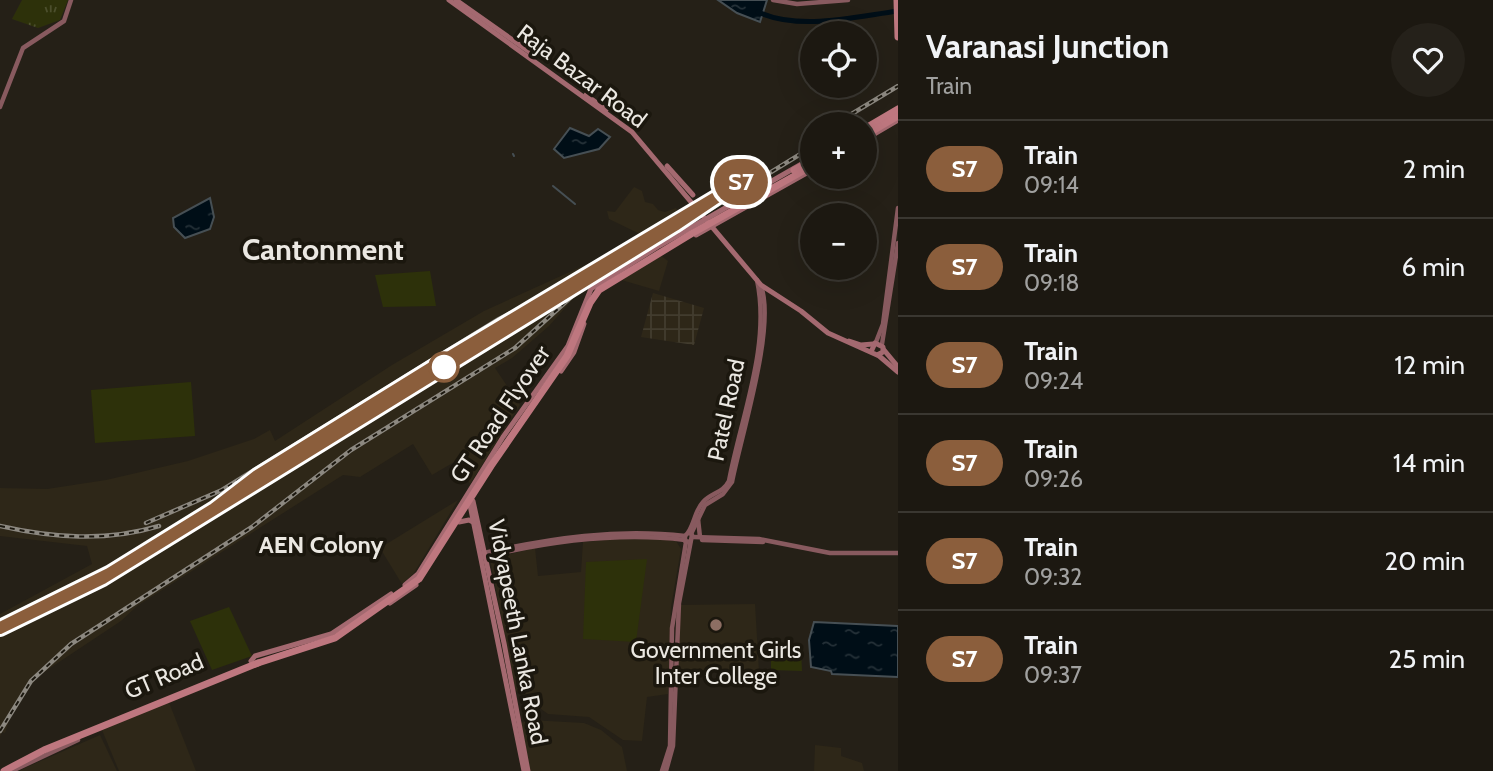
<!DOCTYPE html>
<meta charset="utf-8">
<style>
:root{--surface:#1c1811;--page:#25211a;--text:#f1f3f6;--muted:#a0a09f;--line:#3a3731}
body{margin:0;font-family:Cabin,sans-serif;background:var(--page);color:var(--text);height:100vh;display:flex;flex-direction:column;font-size:26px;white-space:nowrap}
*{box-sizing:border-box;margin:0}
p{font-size:23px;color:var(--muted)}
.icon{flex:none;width:38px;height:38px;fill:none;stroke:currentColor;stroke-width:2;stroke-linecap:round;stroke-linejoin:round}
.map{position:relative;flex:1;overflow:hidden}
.panel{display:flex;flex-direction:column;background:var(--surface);width:595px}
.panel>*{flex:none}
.badge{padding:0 14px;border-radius:23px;font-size:24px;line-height:46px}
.controls{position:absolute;left:800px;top:21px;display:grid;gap:14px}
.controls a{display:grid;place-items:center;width:77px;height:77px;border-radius:50%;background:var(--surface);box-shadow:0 7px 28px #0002,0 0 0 2px var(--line);font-size:35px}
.map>.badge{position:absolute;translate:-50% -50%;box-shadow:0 0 0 4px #fff}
.round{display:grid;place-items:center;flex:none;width:74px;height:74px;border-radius:37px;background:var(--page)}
.headline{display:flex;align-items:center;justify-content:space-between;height:119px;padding:0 28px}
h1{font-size:33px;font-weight:800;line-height:52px}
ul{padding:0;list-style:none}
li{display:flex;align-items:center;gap:21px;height:98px;padding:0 28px;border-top:2px solid var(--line)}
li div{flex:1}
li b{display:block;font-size:26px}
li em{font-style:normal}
li .badge{min-width:77px;font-weight:700;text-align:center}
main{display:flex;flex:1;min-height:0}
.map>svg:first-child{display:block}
.built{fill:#2e2718}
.industrial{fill:url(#industrial-grid)}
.green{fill:#2d310a}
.park{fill:url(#park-tufts)}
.water{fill:url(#water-ripples);stroke:#464f54;stroke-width:2}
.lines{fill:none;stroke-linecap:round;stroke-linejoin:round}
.stream{stroke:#464f54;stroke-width:2}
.river{stroke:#000e17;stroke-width:5}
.secondary{stroke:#885a5f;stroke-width:4.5}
.primary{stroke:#a46970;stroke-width:5}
.highway{stroke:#be777f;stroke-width:7}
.rail-casing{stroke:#8c8880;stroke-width:4.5}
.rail{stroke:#1b170e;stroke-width:2;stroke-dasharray:5;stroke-linecap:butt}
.highway-bridge{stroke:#be777f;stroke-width:7}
.line-casing{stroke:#fff;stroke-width:16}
.line{stroke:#8b5e3c;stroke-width:10}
.stop-dot{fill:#fff;stroke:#8b5e3c;stroke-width:3.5}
.education-dot{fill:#8d6e63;stroke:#1b170e;stroke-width:2.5}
.labels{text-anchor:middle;stroke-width:7;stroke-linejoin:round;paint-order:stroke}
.street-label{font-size:23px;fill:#ebe8e2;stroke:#1b170e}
.poi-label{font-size:23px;fill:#ebe8e2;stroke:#1b170e}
.neighbourhood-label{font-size:24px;font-weight:bold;fill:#ebe8e2;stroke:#1b170e}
.district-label{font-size:30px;font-weight:bold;fill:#ebe8e2;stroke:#1b170e}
</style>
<main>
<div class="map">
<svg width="898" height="771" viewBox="0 0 898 771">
<defs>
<pattern id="industrial-grid" width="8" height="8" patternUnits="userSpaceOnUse" patternTransform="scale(1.75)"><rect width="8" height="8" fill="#2e2718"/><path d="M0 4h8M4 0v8" fill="none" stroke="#423c2e"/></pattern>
<pattern id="park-tufts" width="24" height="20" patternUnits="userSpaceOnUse" patternTransform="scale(1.75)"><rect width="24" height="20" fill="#2d310a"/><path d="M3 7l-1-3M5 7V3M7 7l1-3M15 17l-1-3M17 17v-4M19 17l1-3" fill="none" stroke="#4c4f2d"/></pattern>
<pattern id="water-ripples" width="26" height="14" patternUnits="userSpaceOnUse" patternTransform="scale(1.75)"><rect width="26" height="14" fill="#000e17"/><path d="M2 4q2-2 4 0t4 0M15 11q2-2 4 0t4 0" fill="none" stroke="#253138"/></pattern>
</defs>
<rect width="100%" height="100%" fill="#252017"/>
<!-- built -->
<g class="built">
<polygon points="634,187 642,191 645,202 653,204 658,210 665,212 676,208 679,214 642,235 609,219 607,211 615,212"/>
<polygon points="618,250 626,263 572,300 549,326 512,358 495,368 520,405 470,484 456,461 432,475 413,444 360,477 343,475 137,606 121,621 38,676 12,712 5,733 2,732 0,737 0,614 92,564 87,546 0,536 0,488 47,489 106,480 188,461 254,439 270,430 275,441 392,365 484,311"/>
<polygon points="660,255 668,261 659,291 618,279"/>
<polygon points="458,500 414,573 402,584 380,548"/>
<polygon points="641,537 676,541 681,549 671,607 668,694 647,697 642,741 623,740 589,717 548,714 515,690 490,559 535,548 538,576 581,572 583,542"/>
<polygon points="755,604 759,672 675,669 678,605"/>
<polygon points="168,700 196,771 119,771 102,730"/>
<polygon points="530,720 584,723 601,730 622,747 627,771 529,771 518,724"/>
<polygon points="100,735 117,771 19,771 27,767"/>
<polygon points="815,745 841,748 841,756 862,763 864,771 814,771"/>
</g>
<!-- industrial -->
<polygon class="industrial" points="653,293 704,308 694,345 641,337"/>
<!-- green -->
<g class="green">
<polygon points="430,271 436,306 383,307 375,275"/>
<polygon points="191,382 195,436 95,443 91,390"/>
<polygon points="647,559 636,642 583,639 586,562"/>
<polygon points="229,607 252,656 212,670 190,621"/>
</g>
<!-- park -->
<g class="park">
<polygon points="22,0 68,0 60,20 38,28 12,19"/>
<polygon points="771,652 801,652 802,671 771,670"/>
</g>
<!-- water -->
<g class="water">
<polygon points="718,0 767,0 760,22 737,13"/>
<polygon points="570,128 589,136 598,129 610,137 599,149 564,158 554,149"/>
<polygon points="210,198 214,217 210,229 185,238 174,227 173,218"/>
<polygon points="814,622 898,626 898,677 832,674 831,671 811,667 809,640"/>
</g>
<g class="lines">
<!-- stream -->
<g class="stream">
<polyline points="513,154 514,156"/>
<polyline points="553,186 575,204"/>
</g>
<!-- river -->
<path class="river" d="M758 12C800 31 854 17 898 11"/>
<!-- secondary -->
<g class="secondary">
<polyline points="773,0 797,4 848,0"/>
<polyline points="0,107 23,48 64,21 71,0"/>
<polyline points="876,342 883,324 898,208"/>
<polyline points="882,344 898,243"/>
<polyline points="698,519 700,537"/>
<path d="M691 534 705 505 723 494 732 482C741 436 776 327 761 286"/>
<polyline points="693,537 759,539 830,553 898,553"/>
<polyline points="702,540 763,542"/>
<path d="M690 542 685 541V536C694 529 694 511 703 502 711 493 723 493 729 481 741 417 771 345 757 280"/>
<path d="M484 553C550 538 618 528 685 536"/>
<path d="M484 557C550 541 618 532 685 540"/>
<polyline points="12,771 78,740"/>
<polyline points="662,771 670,746 672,628 686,542"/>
<polyline points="666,771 673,746 679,603 692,535"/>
</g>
<!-- primary -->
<g class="primary">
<polyline points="449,0 632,132 761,285 801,311 828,333 877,355 883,352 883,347 875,343 871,352"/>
<polyline points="456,0 531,53"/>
<polyline points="586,95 606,110"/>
<polyline points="864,140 898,120"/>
<polyline points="667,166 693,195"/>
<polyline points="696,235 812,170"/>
<polyline points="849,341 861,345 873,344"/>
<polyline points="884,350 898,367"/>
<polyline points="878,355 898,372"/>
<polyline points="561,371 574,352 584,324"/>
<polyline points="473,501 504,643 528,771"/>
<polyline points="470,505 524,771"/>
<polyline points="459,522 469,520 475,523"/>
<polyline points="405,585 418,574 503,437 568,346 591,289 659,246 812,158"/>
<polyline points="390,603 416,585"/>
<polyline points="251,661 255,656 331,634 391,594"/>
</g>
<!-- highway -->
<g class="highway">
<polyline points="897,0 898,37"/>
<polyline points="864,129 898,109"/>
<polyline points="864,136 898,116"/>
<polyline points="4,771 44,750 258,663"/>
</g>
<defs>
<g id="rail">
<polyline points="835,124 898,86"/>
<polyline points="547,296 590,272"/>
<polyline points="146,523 222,490 499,319 547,295"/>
<path d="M0 526C53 538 106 542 159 526"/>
<polyline points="0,629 103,579 562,295"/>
<polyline points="0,731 31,681 71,644 252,527 351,450 515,348 581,288 812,147"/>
</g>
</defs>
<!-- rail casing -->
<use href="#rail" class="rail-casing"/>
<!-- rail -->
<use href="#rail" class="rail"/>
<!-- highway-bridge -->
<g class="highway-bridge">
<polyline points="794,170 809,162"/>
<polyline points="258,663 335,638 419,579 491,466 567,356 590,303 599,290 691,234 812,166"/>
</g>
</g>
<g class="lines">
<defs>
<polyline id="line" points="0,627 109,573 214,508 257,475 433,366 742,181 675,226 103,579 0,629"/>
</defs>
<!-- line casing -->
<use href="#line" class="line-casing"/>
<!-- line -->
<use href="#line" class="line"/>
</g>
<!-- markers -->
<circle class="stop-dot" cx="444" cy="367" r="14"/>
<circle class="education-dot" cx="716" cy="625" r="7"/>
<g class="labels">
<!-- street labels -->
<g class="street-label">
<text transform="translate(582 76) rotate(37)" y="8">Raja Bazar Road</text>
<text transform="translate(726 410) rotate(-78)" y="8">Patel Road</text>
<text transform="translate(500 414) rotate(-56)" y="8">GT Road Flyover</text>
<text transform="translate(518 632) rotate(79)" y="8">Vidyapeeth Lanka Road</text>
<text transform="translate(164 676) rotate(-23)" y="8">GT Road</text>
</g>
<!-- poi labels -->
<g class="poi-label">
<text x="716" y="658">Government Girls<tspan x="716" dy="26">Inter College</tspan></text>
</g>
<!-- neighbourhood labels -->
<g class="neighbourhood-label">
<text x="321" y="553">AEN Colony</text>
</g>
<!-- district labels -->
<g class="district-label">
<text x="323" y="260">Cantonment</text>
</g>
</g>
</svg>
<div class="controls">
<a><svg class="icon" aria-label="locate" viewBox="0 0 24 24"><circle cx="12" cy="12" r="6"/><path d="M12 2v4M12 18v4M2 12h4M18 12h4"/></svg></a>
<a>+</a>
<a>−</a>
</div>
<b class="badge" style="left:741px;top:182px;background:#8b5e3c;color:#fff">S7</b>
</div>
<section class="panel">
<div class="headline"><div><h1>Varanasi Junction</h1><p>Train</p></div><a class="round"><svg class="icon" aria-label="heart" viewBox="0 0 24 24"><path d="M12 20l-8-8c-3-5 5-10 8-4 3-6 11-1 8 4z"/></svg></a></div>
<ul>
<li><span class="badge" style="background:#8b5e3c;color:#fff">S7</span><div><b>Train</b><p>09:14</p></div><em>2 min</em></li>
<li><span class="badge" style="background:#8b5e3c;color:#fff">S7</span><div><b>Train</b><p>09:18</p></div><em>6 min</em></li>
<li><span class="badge" style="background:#8b5e3c;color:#fff">S7</span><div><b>Train</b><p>09:24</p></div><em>12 min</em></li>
<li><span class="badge" style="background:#8b5e3c;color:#fff">S7</span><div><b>Train</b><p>09:26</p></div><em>14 min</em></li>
<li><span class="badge" style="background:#8b5e3c;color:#fff">S7</span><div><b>Train</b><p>09:32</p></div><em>20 min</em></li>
<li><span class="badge" style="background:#8b5e3c;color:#fff">S7</span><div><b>Train</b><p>09:37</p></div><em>25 min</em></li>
</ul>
</section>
</main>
